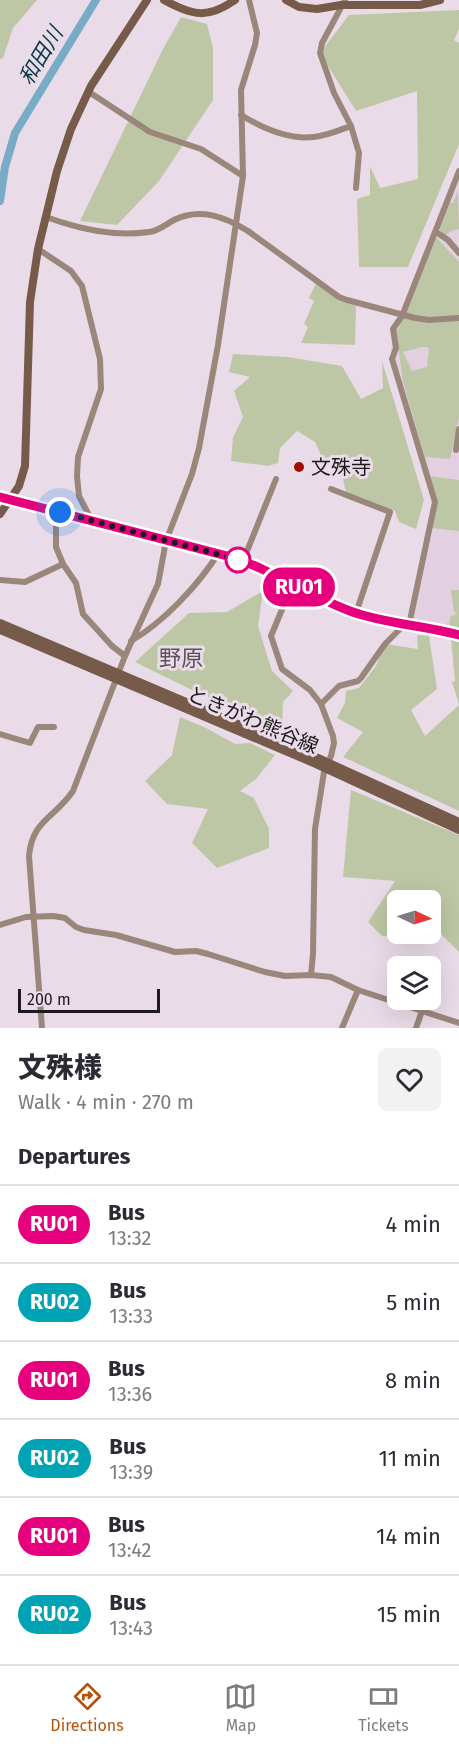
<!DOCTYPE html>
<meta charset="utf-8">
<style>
:root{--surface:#fff;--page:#f2f2f3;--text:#2b2b33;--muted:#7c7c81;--line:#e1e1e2;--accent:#b45309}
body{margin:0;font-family:"Fira Sans","Noto Sans JP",sans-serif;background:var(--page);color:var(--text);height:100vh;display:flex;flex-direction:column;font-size:22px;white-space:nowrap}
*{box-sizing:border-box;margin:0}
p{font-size:20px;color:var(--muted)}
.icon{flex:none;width:33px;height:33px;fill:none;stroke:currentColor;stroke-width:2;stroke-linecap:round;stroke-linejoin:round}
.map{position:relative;height:1028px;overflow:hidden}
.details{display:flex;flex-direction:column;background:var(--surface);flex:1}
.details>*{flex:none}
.badge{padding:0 12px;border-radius:20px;font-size:21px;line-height:39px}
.needle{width:39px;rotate:94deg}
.fabs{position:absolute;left:387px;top:890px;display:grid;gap:12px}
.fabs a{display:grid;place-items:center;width:54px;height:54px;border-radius:9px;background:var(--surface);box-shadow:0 6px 24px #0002;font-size:30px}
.scale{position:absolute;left:18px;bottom:15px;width:142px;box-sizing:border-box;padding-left:6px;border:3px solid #1e191d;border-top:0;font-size:16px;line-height:21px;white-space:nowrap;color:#1e191d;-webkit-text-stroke:4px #e9dce8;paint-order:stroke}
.you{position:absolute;width:30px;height:30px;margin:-15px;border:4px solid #fff;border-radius:50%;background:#1a73e8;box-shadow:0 0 0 9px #1a73e833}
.map>.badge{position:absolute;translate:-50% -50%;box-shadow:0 0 0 3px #fff}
h2{padding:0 18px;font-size:22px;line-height:54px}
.round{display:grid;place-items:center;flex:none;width:63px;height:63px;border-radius:9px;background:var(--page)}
.head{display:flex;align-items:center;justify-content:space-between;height:102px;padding:0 18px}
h1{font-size:28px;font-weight:800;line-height:45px}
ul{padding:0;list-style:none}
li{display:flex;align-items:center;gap:18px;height:78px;padding:0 18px;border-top:2px solid var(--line)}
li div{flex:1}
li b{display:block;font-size:22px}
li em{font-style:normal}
li .badge{min-width:66px;font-weight:700;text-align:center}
.menu{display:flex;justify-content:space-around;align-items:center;height:84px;border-top:2px solid var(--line);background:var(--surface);font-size:16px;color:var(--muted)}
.menu a{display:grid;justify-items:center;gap:3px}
.menu .selected{color:var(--accent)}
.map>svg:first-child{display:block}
.built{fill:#e2cfe0}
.green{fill:#bdc7a5;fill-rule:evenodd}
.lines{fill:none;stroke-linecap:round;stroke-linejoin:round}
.river{stroke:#78abc6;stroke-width:8}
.street{stroke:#9a867b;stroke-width:6}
.secondary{stroke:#775b4a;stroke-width:8}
.line-casing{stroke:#fff;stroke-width:14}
.line{stroke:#e6007e;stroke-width:9}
.walk{stroke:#1e191d;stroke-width:6;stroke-dasharray:0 10.8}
.poi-dot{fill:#a30c05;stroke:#e9dce8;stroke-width:2}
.stop-dot{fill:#fff;stroke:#e6007e;stroke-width:3}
.labels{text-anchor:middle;stroke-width:6;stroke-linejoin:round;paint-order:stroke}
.poi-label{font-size:20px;fill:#1e191d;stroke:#e9dce8;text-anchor:start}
.street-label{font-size:20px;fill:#1e191d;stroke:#e9dce8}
.water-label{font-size:21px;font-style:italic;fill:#073548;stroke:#e9dce8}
.quarter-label{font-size:22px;fill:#5d525c;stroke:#e9dce8}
</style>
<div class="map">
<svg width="459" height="1028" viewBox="0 0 459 1028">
<rect width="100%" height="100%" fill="#e9dce8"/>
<!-- built -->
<polygon class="built" points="459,171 459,635 407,626 434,501 392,358 391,348 393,335"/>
<!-- green -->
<g class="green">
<polygon points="0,0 37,0 13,28 3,58 0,59"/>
<polygon points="459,10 459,29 454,40 459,43 459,144 408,267 359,267 357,199 370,195 370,166 380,188 418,179 417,91 356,111 320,53 349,15"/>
<polygon points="181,17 207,24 213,48 213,100 159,181 117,225 80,221 163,49"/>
<polygon points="458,191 459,229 451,231 445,236 439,229 450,203 453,203"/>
<path d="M434 235 459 262V418L450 459 425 457 403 382 396 330 399 328ZM422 347H428L429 349 427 367 412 371 403 352Z"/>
<polygon points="316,283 337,299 356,306 355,345 301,343 308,327 304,324 314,301 309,298"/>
<polygon points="233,354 288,357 342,366 361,399 383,388 382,361 424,500 416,529 399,522 395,511 346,492 339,462 326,467 315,442 297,431 280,448 278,463 268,466 231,461 233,437 243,417 234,391 250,377 229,372"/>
<polygon points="428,476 459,480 459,531 432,528 436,504"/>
<polygon points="451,590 459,590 459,630 449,628 450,617 458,613 454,612"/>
<polygon points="263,591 258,626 272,671 293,691 283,702 282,728 196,692 135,662 189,613 227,612"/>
<polygon points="417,635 429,636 437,689 411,710 425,736 459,705 459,811 343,757 363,732 337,718 345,703 346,691 359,688 376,666 385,644 418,649"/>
<polygon points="451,638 459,641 459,704 452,682 455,681"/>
<polygon points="180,717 206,728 235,744 250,743 275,755 256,779 240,791 254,798 269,829 269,848 217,868 192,843 208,809 167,804 145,781 172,755"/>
<path d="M351 790 459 835V952L440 933 412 938 382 936 368 922 395 881 343 877ZM398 900H430V933H398Z"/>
</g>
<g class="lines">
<!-- river -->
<polyline class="river" points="0,201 5,167 15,133 96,0"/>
<!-- street -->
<g class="street">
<polyline points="345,0 322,43 320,53 334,93 351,126 359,153 356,188"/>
<polyline points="89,92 150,132 201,149 243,176"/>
<path d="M241 115C262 128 288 140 314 137 326 136 340 130 351 126"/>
<path d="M46 217C79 229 113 237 149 232 159 231 166 224 174 220 200 207 225 217 248 231L339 297 347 300 415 318 429 320 459 318"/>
<polyline points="436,232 448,240 459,253"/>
<polyline points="38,249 71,271 82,286 100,359 101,389 78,457 77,476 79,496 92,521"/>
<polyline points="456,450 459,429"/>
<polyline points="331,489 390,512 356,613"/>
<polyline points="59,512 56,527 56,547 63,564 76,583 83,614 112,646 125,656"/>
<polyline points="243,561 276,479"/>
<polyline points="0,580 25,582 63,564"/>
<polyline points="293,583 271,636 282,669 310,690 321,704 333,736 334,743 331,756 324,772 315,829 313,954 311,975"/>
<polyline points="409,625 435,502 392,359 396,348 393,329 402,316 459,171"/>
<path d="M131 641C164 622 198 585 218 554"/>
<polyline points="321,704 339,686 358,681 361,678 385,644 405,624"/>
<polyline points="0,734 30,743 38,727 54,727"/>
<polyline points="0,925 26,917 53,916 65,918 76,927 84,930 116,935 175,952 196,951 208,954 265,972 285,976 311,975 331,977 358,990 459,1023"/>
<path d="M42 1028 29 856C32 820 55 818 73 791L125 656 158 584 166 541 192 474 199 448 218 345 243 176 241 90 255 45 257 33 249 0"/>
<polyline points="342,1028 358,990"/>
<polyline points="416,1028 422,1011"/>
</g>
<!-- secondary -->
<g class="secondary">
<path d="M164 0C193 16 208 19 235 0"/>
<polyline points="286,0 299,7 317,9 341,5 420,5 440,0"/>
<path d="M0 497 231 557C273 570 309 596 350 611 385 624 423 626 459 635"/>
<polyline points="0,514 19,486 25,466 30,302 38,249 57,171 71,129 91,86 147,0"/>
<polyline points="0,623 318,758 459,822"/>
<polyline points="0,630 316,764 459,830"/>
</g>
</g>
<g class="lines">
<defs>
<path id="line" d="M0 497 231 557C273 570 309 596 350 611 385 624 423 625 459 635"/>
</defs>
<!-- line casing -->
<use href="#line" class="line-casing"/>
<!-- line -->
<use href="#line" class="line"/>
<!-- walk -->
<polyline class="walk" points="60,512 243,561 238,560"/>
</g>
<!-- markers -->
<circle class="poi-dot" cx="299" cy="467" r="6"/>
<circle class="stop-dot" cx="238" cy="560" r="12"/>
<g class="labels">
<!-- poi labels -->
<g class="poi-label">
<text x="311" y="474">文殊寺</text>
</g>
<!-- street labels -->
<g class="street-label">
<text transform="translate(253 720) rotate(23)" y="7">ときがわ熊谷線</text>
</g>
<!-- water labels -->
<g class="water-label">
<text transform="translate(41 56) rotate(-59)" y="7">和田川</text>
</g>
<!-- quarter labels -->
<g class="quarter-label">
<text x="181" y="666">野原</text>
</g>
</g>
</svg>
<div class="fabs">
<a><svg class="needle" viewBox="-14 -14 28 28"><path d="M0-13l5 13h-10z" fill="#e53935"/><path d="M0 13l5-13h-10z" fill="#7c7c81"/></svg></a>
<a><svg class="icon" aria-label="layers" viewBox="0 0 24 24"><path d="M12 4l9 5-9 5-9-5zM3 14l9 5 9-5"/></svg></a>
</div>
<div class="scale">200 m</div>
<div class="you" style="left:60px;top:512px"></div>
<b class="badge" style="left:299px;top:587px;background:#e6007e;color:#fff">RU01</b>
</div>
<section class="details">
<div class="head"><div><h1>文殊様</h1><p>Walk · 4 min · 270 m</p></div><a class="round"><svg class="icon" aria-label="heart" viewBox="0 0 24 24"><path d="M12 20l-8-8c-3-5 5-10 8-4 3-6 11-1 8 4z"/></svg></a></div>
<h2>Departures</h2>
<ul>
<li><span class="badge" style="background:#e6007e;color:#fff">RU01</span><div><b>Bus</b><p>13:32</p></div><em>4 min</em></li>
<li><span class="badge" style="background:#00a3b4;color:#fff">RU02</span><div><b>Bus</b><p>13:33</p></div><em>5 min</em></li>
<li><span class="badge" style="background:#e6007e;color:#fff">RU01</span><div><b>Bus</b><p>13:36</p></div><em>8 min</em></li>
<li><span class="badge" style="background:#00a3b4;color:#fff">RU02</span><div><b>Bus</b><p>13:39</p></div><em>11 min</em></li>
<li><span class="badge" style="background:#e6007e;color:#fff">RU01</span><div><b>Bus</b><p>13:42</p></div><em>14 min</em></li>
<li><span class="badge" style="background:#00a3b4;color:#fff">RU02</span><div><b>Bus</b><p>13:43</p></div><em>15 min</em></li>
</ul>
</section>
<nav class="menu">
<a class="selected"><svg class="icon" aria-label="directions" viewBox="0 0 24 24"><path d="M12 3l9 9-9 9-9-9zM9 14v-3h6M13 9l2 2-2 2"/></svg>Directions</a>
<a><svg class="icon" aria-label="map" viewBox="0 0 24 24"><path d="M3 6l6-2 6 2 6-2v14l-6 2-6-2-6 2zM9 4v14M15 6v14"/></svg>Map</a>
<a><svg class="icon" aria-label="tickets" viewBox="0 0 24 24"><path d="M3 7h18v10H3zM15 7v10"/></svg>Tickets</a>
</nav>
